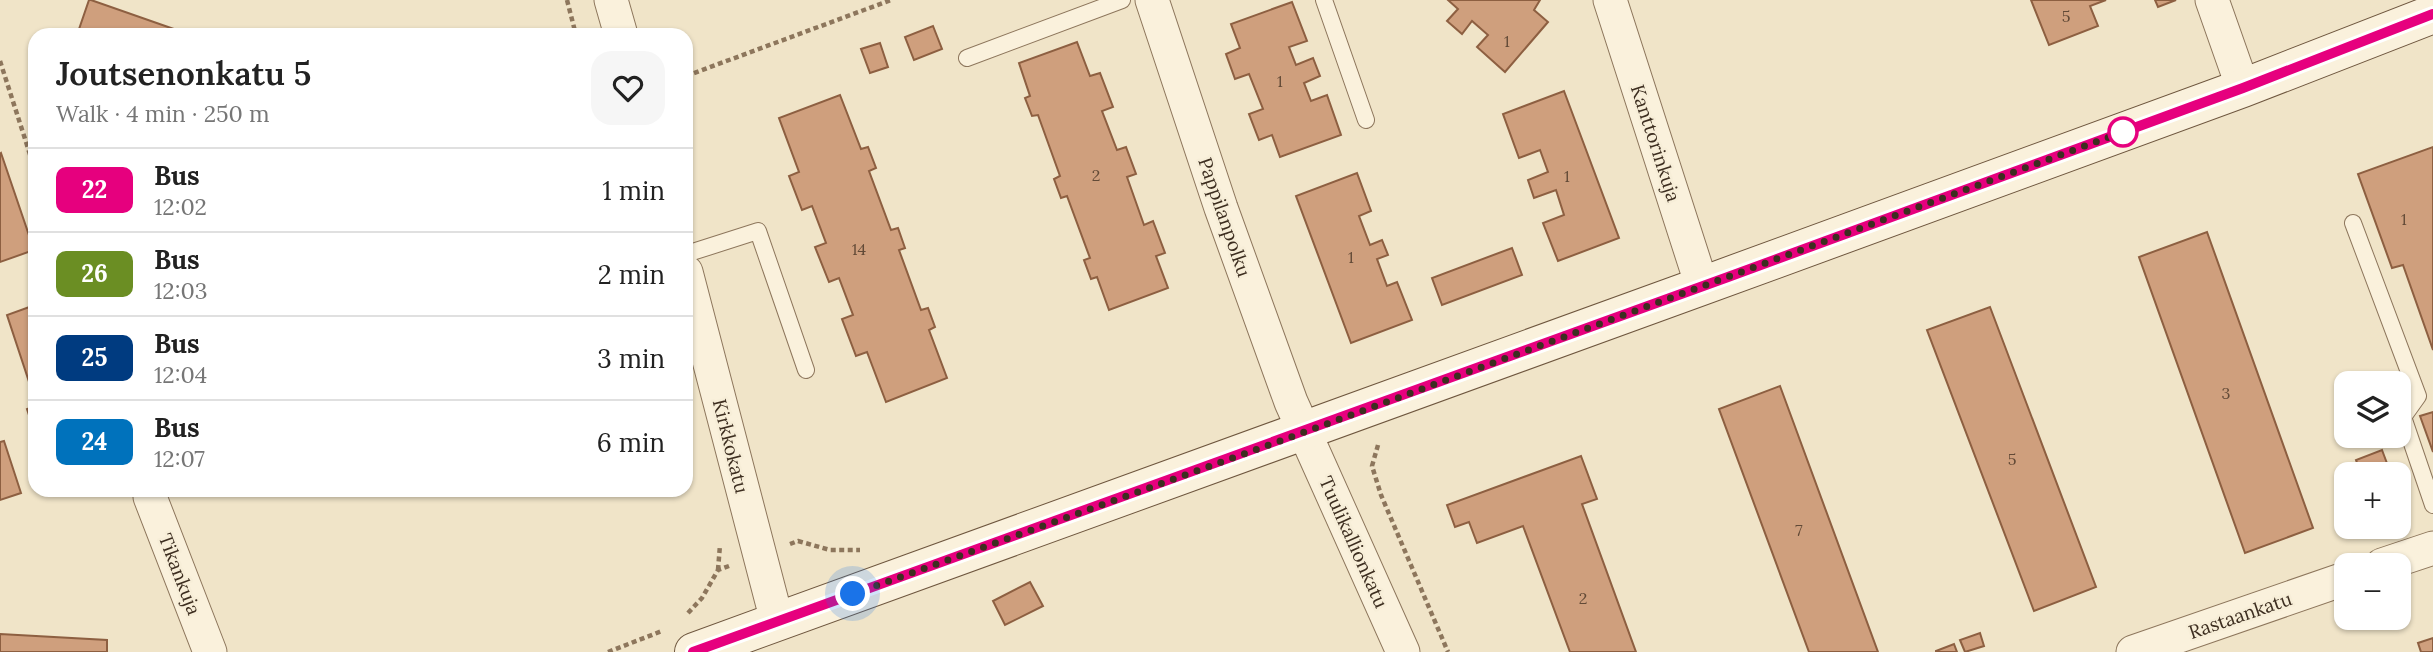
<!DOCTYPE html>
<meta charset="utf-8">
<style>
:root{--surface:#fff;--page:#f6f6f6;--text:#222;--muted:#767676;--line:#e0e0e0}
body{margin:0;font-family:Lora,serif;background:var(--page);color:var(--text);height:100vh;display:flex;flex-direction:column;font-size:26px;white-space:nowrap}
*{box-sizing:border-box;margin:0}
p{font-size:23px;color:var(--muted)}
.icon{flex:none;width:38px;height:38px;fill:none;stroke:currentColor;stroke-width:2;stroke-linecap:round;stroke-linejoin:round}
.map{position:relative;flex:1;overflow:hidden}
.details{position:absolute;left:28px;top:28px;width:665px;height:469px;display:flex;flex-direction:column;background:var(--surface);border-radius:21px;box-shadow:0 2px 5px #0004}
.details>*{flex:none}
.badge{padding:0 14px;border-radius:10px;font-size:24px;line-height:46px}
.tools{position:absolute;left:2334px;top:371px;display:grid;gap:14px}
.tools a{display:grid;place-items:center;width:77px;height:77px;border-radius:14px;background:var(--surface);box-shadow:0 2px 5px #0004;font-size:35px}
.you{position:absolute;width:35px;height:35px;margin:-18px;border:5px solid #fff;border-radius:50%;background:#1a73e8;box-shadow:0 0 0 10px #1a73e833}
.map>.badge{position:absolute;translate:-50% -50%;box-shadow:0 0 0 4px #fff}
.round{display:grid;place-items:center;flex:none;width:74px;height:74px;border-radius:21px;background:var(--page)}
.headline{display:flex;align-items:center;justify-content:space-between;height:119px;padding:0 28px}
h1{font-size:33px;font-weight:600;line-height:52px}
ul{padding:0;list-style:none}
li{display:flex;align-items:center;gap:21px;height:84px;padding:0 28px;border-top:2px solid var(--line)}
li div{flex:1}
li b{display:block;font-size:26px}
li em{font-style:normal}
li .badge{min-width:77px;font-weight:700;text-align:center}
.map>svg:first-child{display:block}
.building{fill:#cf9f7d;stroke:#8d5f41;stroke-width:2}
.lines{fill:none;stroke-linecap:round;stroke-linejoin:round}
.service-casing{stroke:#8d765c;stroke-width:18}
.minor-casing{stroke:#8d765c;stroke-width:35}
.secondary-casing{stroke:#6f573f;stroke-width:40}
.path{stroke:#8d765c;stroke-width:4.5;stroke-dasharray:5 3.5;stroke-linecap:butt}
.service{stroke:#faf1dc;stroke-width:16}
.minor{stroke:#faf1dc;stroke-width:33}
.secondary{stroke:#faf1dc;stroke-width:38}
.line-casing{stroke:#fff;stroke-width:16}
.line{stroke:#e6007e;stroke-width:10}
.walk{stroke:#3d2e20;stroke-width:7;stroke-dasharray:0 12.6}
.stop-dot{fill:#fff;stroke:#e6007e;stroke-width:3.5}
.labels{text-anchor:middle;stroke-width:5;stroke-linejoin:round;paint-order:stroke}
.number-label{font-size:16px;fill:#624a37}
.street-label{font-size:19px;fill:#3d2e20;stroke:#f7eed8}
</style>
<div class="map">
<svg width="2433" height="652" viewBox="0 0 2433 652">
<rect width="100%" height="100%" fill="#f0e4c8"/>
<!-- building -->
<g class="building">
<polygon points="89,0 91,0 191,35 77,35"/>
<polygon points="1448,0 1540,0 1534,10 1548,22 1505,72 1477,47 1488,35 1472,21 1462,34 1447,21 1458,9"/>
<polygon points="2031,0 2106,0 2090,6 2098,26 2049,45"/>
<polygon points="2155,0 2176,0 2158,7"/>
<polygon points="1292,2 1307,41 1289,47 1296,65 1313,58 1320,76 1304,83 1311,101 1327,95 1341,135 1280,157 1272,135 1259,140 1249,114 1263,109 1249,74 1235,79 1226,54 1240,48 1231,24"/>
<polygon points="933,26 942,49 914,60 905,37"/>
<polygon points="1077,42 1090,76 1100,73 1113,107 1102,111 1117,150 1126,147 1136,174 1127,177 1144,225 1153,221 1165,253 1156,256 1168,288 1109,310 1097,277 1091,279 1084,260 1090,258 1067,196 1061,198 1054,179 1060,176 1038,115 1032,116 1025,98 1030,96 1019,63"/>
<polygon points="880,43 888,67 870,73 861,49"/>
<polygon points="1564,91 1619,238 1558,261 1543,223 1564,215 1556,190 1534,198 1528,180 1548,172 1540,150 1519,158 1503,114"/>
<polygon points="840,95 861,149 868,147 876,168 869,171 891,230 898,228 905,248 899,250 921,310 928,308 935,327 929,330 947,378 886,402 867,352 856,356 842,319 853,315 839,278 829,282 815,247 826,243 812,206 802,210 789,176 799,172 779,118"/>
<polygon points="2433,147 2433,350 2403,265 2392,268 2358,174"/>
<polygon points="1,153 34,250 0,262 0,154"/>
<polygon points="1357,173 1371,211 1359,216 1370,245 1382,240 1388,255 1377,259 1387,286 1397,282 1412,320 1351,343 1296,196"/>
<polygon points="2207,232 2313,528 2245,553 2139,257"/>
<polygon points="1512,248 1522,275 1442,305 1432,278"/>
<polygon points="35,305 35,400 7,315"/>
<polygon points="1990,307 2096,587 2034,611 1927,330"/>
<polygon points="1780,386 1878,652 1809,652 1719,409"/>
<polygon points="35,406 35,433 27,409"/>
<polygon points="2433,412 2433,452 2420,416"/>
<polygon points="4,441 21,493 0,500 0,442"/>
<polygon points="2382,450 2391,474 2361,474 2356,460"/>
<polygon points="1581,456 1597,499 1582,504 1636,652 1570,652 1523,526 1477,543 1469,522 1455,527 1447,505"/>
<polygon points="2399,498 2405,513 2399,515"/>
<polygon points="1030,582 1043,606 1005,625 993,601"/>
<polygon points="1980,633 1984,646 1965,652 1960,640"/>
<polygon points="0,634 107,640 107,652 0,652"/>
<polygon points="2433,638 2433,652 2421,652 2418,643"/>
<polygon points="1954,644 1957,652 1936,652 1936,651"/>
</g>
<g class="lines">
<defs>
<g id="service">
<polyline points="1324,0 1366,120"/>
<polyline points="967,58 1122,0"/>
<polyline points="2353,223 2418,396 2403,417 2433,505"/>
<polyline points="686,254 758,231 806,370"/>
</g>
<g id="minor">
<polyline points="611,0 621,35"/>
<polyline points="1152,0 1221,208 1291,402 1403,652"/>
<polyline points="1610,0 1702,286"/>
<polyline points="2212,0 2243,88"/>
<polyline points="686,272 777,621"/>
<polyline points="150,497 210,652"/>
<polyline points="2382,565 2433,548"/>
<polyline points="2133,652 2347,578"/>
</g>
<polyline id="secondary" points="694,652 1702,286 2243,88 2433,14"/>
</defs>
<!-- service casing -->
<use href="#service" class="service-casing"/>
<!-- minor casing -->
<use href="#minor" class="minor-casing"/>
<!-- secondary casing -->
<use href="#secondary" class="secondary-casing"/>
<!-- path -->
<g class="path">
<polyline points="567,0 576,35"/>
<polyline points="0,61 35,170"/>
<polyline points="686,76 891,0"/>
<polyline points="1378,445 1372,466 1381,495 1448,652"/>
<polyline points="790,544 798,541 830,550 860,550"/>
<polyline points="718,570 720,545"/>
<polyline points="688,613 702,598 718,570 729,566"/>
<polyline points="608,652 662,631"/>
</g>
<!-- service -->
<use href="#service" class="service"/>
<!-- minor -->
<use href="#minor" class="minor"/>
<!-- secondary -->
<use href="#secondary" class="secondary"/>
</g>
<g class="lines">
<defs>
<polyline id="line" points="693,652 1728,277 2243,88 2433,14"/>
</defs>
<!-- line casing -->
<use href="#line" class="line-casing"/>
<!-- line -->
<use href="#line" class="line"/>
<!-- walk -->
<polyline class="walk" points="853,594 1280,441 2123,132"/>
</g>
<!-- markers -->
<circle class="stop-dot" cx="2123" cy="132" r="14"/>
<g class="labels">
<!-- number labels -->
<g class="number-label">
<text x="2066" y="22">5</text>
<text x="1507" y="47">1</text>
<text x="1280" y="87">1</text>
<text x="1096" y="181">2</text>
<text x="1567" y="182">1</text>
<text x="2404" y="225">1</text>
<text x="859" y="255">14</text>
<text x="1351" y="263">1</text>
<text x="2226" y="399">3</text>
<text x="2012" y="465">5</text>
<text x="1799" y="536">7</text>
<text x="1583" y="604">2</text>
</g>
<!-- street labels -->
<g class="street-label">
<text transform="translate(1656 143) rotate(72)" y="7">Kanttorinkuja</text>
<text transform="translate(1225 217) rotate(71)" y="7">Pappilanpolku</text>
<text transform="translate(731 446) rotate(76)" y="7">Kirkkokatu</text>
<text transform="translate(1354 542) rotate(66)" y="7">Tuulikallionkatu</text>
<text transform="translate(180 574) rotate(69)" y="7">Tikankuja</text>
<text transform="translate(2240 615) rotate(-19)" y="7">Rastaankatu</text>
</g>
</g>
</svg>
<div class="tools">
<a><svg class="icon" aria-label="layers" viewBox="0 0 24 24"><path d="M12 4l9 5-9 5-9-5zM3 14l9 5 9-5"/></svg></a>
<a>+</a>
<a>−</a>
</div>
<div class="you" style="left:853px;top:594px"></div>
<section class="details">
<div class="headline"><div><h1>Joutsenonkatu 5</h1><p>Walk · 4 min · 250 m</p></div><a class="round"><svg class="icon" aria-label="heart" viewBox="0 0 24 24"><path d="M12 20l-8-8c-3-5 5-10 8-4 3-6 11-1 8 4z"/></svg></a></div>
<ul>
<li><span class="badge" style="background:#e6007e;color:#fff">22</span><div><b>Bus</b><p>12:02</p></div><em>1 min</em></li>
<li><span class="badge" style="background:#6b8e23;color:#fff">26</span><div><b>Bus</b><p>12:03</p></div><em>2 min</em></li>
<li><span class="badge" style="background:#003b80;color:#fff">25</span><div><b>Bus</b><p>12:04</p></div><em>3 min</em></li>
<li><span class="badge" style="background:#0072bc;color:#fff">24</span><div><b>Bus</b><p>12:07</p></div><em>6 min</em></li>
</ul>
</section>
</div>
